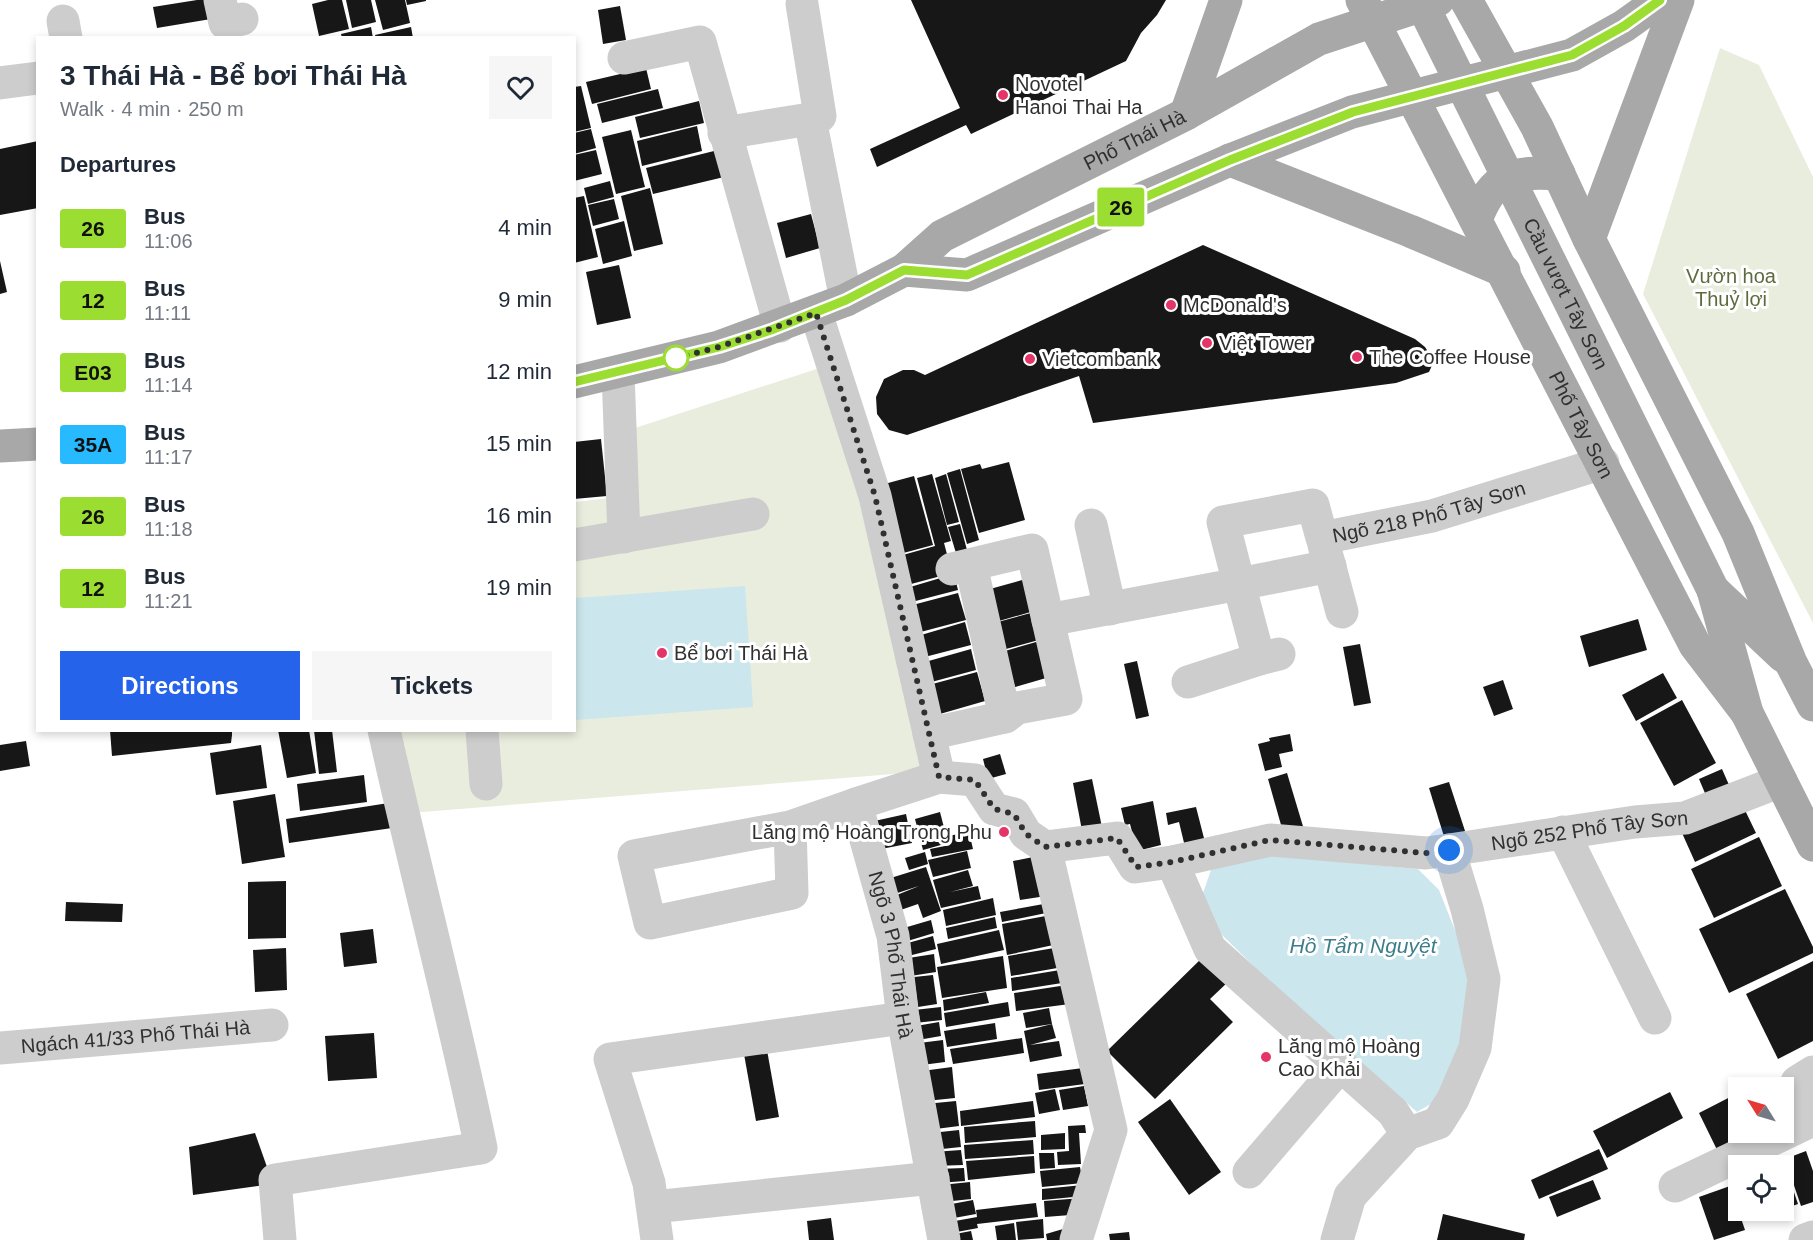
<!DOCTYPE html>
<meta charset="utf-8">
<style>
:root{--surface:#fff;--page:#f6f6f7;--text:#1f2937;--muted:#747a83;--accent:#2563eb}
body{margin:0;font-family:Arial,sans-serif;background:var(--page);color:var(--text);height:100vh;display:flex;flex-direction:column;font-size:22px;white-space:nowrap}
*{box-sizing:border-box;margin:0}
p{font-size:20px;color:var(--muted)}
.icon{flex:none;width:33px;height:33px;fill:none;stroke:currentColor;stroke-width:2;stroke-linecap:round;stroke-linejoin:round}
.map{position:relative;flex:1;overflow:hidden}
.details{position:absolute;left:36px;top:36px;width:540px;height:696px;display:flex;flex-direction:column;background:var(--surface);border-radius:0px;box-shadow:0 3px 9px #0003}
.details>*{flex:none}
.badge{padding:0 12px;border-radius:4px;font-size:21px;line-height:39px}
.needle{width:39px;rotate:307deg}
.controls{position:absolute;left:1728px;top:1077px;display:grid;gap:12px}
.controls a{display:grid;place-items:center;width:66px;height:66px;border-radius:0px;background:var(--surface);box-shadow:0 3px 9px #0003;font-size:30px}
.you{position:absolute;width:30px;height:30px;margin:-15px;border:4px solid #fff;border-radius:50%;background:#1a73e8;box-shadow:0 0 0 9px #1a73e833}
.map>.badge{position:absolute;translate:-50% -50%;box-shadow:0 0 0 3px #fff}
h2{padding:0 24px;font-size:22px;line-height:54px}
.round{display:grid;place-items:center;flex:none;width:63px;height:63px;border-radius:0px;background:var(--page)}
.summary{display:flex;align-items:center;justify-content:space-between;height:102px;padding:0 24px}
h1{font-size:28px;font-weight:700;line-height:45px}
.primary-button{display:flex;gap:12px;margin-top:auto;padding:12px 24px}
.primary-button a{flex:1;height:69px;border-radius:0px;background:var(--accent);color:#fff;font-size:24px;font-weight:700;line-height:69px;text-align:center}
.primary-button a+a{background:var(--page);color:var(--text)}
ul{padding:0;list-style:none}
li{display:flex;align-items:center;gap:18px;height:72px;padding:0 24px}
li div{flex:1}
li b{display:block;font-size:22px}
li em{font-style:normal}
li .badge{min-width:66px;font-weight:700;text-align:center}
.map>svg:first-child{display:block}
.green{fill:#e9edde}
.water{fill:#cbe6ec}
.building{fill:#171717}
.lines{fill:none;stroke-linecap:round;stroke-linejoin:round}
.minor{stroke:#cdcdcd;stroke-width:33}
.major{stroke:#a8a8a8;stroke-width:33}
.major-bridge{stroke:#a8a8a8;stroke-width:33}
.line-casing{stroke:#fff;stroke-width:14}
.line{stroke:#9cdd31;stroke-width:9}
.walk{stroke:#303030;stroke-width:6;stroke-dasharray:0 10.8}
.poi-dot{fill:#e43569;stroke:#fff;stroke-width:2}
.stop-dot{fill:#fff;stroke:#9cdd31;stroke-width:3}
.labels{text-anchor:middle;stroke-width:6;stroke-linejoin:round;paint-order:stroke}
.poi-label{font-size:20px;fill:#303030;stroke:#fff;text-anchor:start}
.street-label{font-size:20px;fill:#303030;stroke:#fff}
.park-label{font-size:20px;fill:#5d6b3d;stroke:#fff}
.water-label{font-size:21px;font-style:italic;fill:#3c7e8c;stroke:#fff}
</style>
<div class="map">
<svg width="1813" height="1240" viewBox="0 0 1813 1240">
<rect width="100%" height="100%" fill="#fff"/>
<!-- green -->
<g class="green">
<polygon points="1720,48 1759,65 1813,177 1813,623 1643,294"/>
<polygon points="826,366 931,771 410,813 391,731 574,730 575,502 610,498 604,435 638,427"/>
</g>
<!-- water -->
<g class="water">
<polygon points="745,586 753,707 575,720 575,598"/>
<polygon points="1247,853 1418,869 1439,890 1470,968 1466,1045 1443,1097 1417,1112 1279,991 1217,930 1202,896 1211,870"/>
</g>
<!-- building -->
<g class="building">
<polygon points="197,0 208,0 211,19 157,28 153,7"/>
<polygon points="328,0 342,0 349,29 319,36 312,4"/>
<polygon points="346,0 371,0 376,22 352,28"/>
<polygon points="375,0 405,0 410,23 383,30"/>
<polygon points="406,0 426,0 426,1 407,5"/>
<polygon points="911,0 1166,0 1157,15 1141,33 1126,61 971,134 966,125 877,167 870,149 960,108"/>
<polygon points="620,6 626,40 603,44 598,10"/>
<polygon points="371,27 373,38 342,38 341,34"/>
<polygon points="411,27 413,38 376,38 375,35"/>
<polygon points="646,68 651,89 592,104 586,82"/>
<polygon points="581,86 591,128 574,132 574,87"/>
<polygon points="658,89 663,108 602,123 597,104"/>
<polygon points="699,101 704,123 640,138 635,117"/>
<polygon points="697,126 702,151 642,166 637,141"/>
<polygon points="591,129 596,148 574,154 574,133"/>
<polygon points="631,130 645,187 616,194 602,137"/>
<polygon points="38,141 38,208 0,215 0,149"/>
<polygon points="596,150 602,174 574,181 574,155"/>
<polygon points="718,150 724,177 653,194 646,168"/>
<polygon points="610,181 614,197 588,204 584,188"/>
<polygon points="650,188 663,244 634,251 621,196"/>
<polygon points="584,196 598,257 574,263 574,198"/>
<polygon points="614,199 619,219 593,226 588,205"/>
<polygon points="811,214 820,248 786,258 777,223"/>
<polygon points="624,221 632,256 603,264 595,229"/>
<polygon points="1203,245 1415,339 1425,347 1434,361 1429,372 1396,383 1093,423 1079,376 907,435 889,430 877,414 876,397 884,379 903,370 914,370 925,375"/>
<polygon points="0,261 7,292 0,294"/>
<polygon points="619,265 631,318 597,325 586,272"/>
<polygon points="601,439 607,496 574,499 574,442"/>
<polygon points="1009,462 1025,520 979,533 961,469 980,464 982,469"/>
<polygon points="960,469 979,540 967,544 947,473"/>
<polygon points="932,474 951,541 944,543 952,573 900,587 892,558 935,546 917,478"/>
<polygon points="946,474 959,522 947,525 935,478"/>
<polygon points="914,476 933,545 896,555 877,486"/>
<polygon points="960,524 967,550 956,553 948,527"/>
<polygon points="954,574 958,590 904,604 900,590"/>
<polygon points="1033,577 1041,609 999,621 990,589"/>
<polygon points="958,593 966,620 913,634 905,607"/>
<polygon points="1038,611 1046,638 1006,649 998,622"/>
<polygon points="1638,619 1647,650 1589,667 1580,636"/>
<polygon points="965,622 971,645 917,659 911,638"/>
<polygon points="1043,640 1053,676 1015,687 1005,651"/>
<polygon points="1360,644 1371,703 1354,706 1343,647"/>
<polygon points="971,649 976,670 924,684 918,664"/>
<polygon points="1137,661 1149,716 1136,719 1124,664"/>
<polygon points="977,672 985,701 933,716 925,686"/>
<polygon points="1663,673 1677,698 1636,721 1622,695"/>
<polygon points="1503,680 1513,709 1494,716 1483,687"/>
<polygon points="1682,700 1716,763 1674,786 1640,723"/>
<polygon points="110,730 232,730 232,735 231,743 112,756"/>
<polygon points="278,730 309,730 316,773 287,778"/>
<polygon points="314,730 332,730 337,772 319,774"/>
<polygon points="1290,734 1293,751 1279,754 1282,767 1265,771 1258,744 1270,741 1269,738"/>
<polygon points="26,741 30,766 0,771 0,745"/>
<polygon points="261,745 267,788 216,795 210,753"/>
<polygon points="1000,754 1006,774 988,779 983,759"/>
<polygon points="1722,769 1733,794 1710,805 1699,779"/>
<polygon points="1287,773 1305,833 1285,839 1268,779"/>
<polygon points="364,775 367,802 300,811 297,784"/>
<polygon points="1092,779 1103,832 1083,836 1073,783"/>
<polygon points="1449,782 1467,837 1446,843 1429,788"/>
<polygon points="275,794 285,857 242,864 233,801"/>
<polygon points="1153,801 1161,845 1137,851 1130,824 1125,825 1121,808"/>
<polygon points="395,802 399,827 289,843 286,819"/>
<polygon points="1742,804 1756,833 1695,862 1682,833"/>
<polygon points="1196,807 1206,846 1186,851 1179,822 1168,825 1166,813"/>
<polygon points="940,812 948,843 923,850 915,819"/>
<polygon points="906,814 912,843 876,850 870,822"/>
<polygon points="969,832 973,849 932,857 930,849 950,845 948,836"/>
<polygon points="1759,837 1782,886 1714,918 1691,869"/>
<polygon points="967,851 971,868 933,877 928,860"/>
<polygon points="925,852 928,864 909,870 905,858"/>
<polygon points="1038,856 1046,896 1020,900 1013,861"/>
<polygon points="926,867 941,911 923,918 918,904 892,913 887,899 919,886 885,897 881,881"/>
<polygon points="968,870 973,886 950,892 978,886 981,899 941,908 933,880"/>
<polygon points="286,881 286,938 248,939 248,882"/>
<polygon points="1785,889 1813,947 1813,953 1729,993 1699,929"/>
<polygon points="993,898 996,915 946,926 943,910"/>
<polygon points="66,902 123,904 122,922 65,921"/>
<polygon points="1049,903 1051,912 1002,922 1000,912"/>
<polygon points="1051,915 1058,944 1007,955 1002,924"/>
<polygon points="995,917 997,928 948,939 946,928"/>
<polygon points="931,920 934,933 901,943 897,930"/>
<polygon points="373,929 377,963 344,967 340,933"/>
<polygon points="999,930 1004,950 941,964 937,944"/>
<polygon points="933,936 936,949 900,958 897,946"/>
<polygon points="1060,947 1063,967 1011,976 1008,956"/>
<polygon points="286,948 287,990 255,992 253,950"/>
<polygon points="934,954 936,972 904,977 902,959"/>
<polygon points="1003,956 1007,988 942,998 937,967"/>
<polygon points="1204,956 1229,981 1210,999 1233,1022 1155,1099 1107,1051"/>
<polygon points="1813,961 1813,1041 1778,1059 1746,994"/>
<polygon points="1060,970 1062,983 1012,991 1011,978"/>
<polygon points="933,975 937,1004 918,1007 914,977"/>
<polygon points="1067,985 1070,1004 1016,1011 1014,993"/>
<polygon points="986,992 989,1003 944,1011 943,1000"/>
<polygon points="1008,1002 1010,1016 946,1027 944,1013"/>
<polygon points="941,1007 942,1020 915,1023 914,1010"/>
<polygon points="1049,1008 1052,1024 1026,1028 1023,1013"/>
<polygon points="939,1022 941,1036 918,1040 916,1026"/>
<polygon points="995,1023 997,1039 947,1047 944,1031"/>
<polygon points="1052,1024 1056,1038 1030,1045 1059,1041 1062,1056 1030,1062 1024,1031"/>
<polygon points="374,1033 377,1078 328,1081 325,1036"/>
<polygon points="1022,1038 1024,1053 953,1064 950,1049"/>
<polygon points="765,1039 779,1117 756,1121 742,1043"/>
<polygon points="943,1040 945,1062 922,1065 919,1043"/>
<polygon points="952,1067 955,1098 926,1101 922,1071"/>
<polygon points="1083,1068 1085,1084 1039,1090 1037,1074"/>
<polygon points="1770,1077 1776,1088 1749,1088"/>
<polygon points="1084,1086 1088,1106 1063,1110 1059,1090"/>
<polygon points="1055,1089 1060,1110 1039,1114 1035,1093"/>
<polygon points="1670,1092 1683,1118 1607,1158 1593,1131"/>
<polygon points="1738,1093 1738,1132 1777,1132 1722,1160 1699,1113"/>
<polygon points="1170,1099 1221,1172 1189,1195 1138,1122"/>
<polygon points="956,1101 959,1126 928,1130 925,1104"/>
<polygon points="1033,1101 1035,1117 961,1126 960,1111"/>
<polygon points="1035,1121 1036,1137 965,1143 964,1127"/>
<polygon points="1085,1125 1086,1133 1079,1133 1081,1164 1058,1165 1057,1152 1069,1151 1068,1126"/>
<polygon points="959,1130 961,1147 932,1150 931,1133"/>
<polygon points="255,1133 273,1184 193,1195 189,1147"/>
<polygon points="1065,1133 1065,1149 1041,1150 1041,1135"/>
<polygon points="1033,1140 1034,1154 965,1159 964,1145"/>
<polygon points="1599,1149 1608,1169 1539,1199 1531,1180"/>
<polygon points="961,1150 963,1165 934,1166 933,1152"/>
<polygon points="1806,1151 1813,1171 1813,1202 1801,1206 1785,1159"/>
<polygon points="1039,1153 1054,1153 1055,1168 1040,1169"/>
<polygon points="1034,1156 1035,1173 968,1180 966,1161"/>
<polygon points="1784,1163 1798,1204 1784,1209 1784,1166 1778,1165"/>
<polygon points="1080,1167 1083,1183 1042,1187 1040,1171"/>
<polygon points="964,1168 965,1181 938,1183 937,1169"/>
<polygon points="1593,1180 1601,1199 1557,1217 1549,1197"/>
<polygon points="970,1182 971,1199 943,1202 941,1185"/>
<polygon points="1083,1185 1084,1196 1042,1200 1042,1189"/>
<polygon points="1730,1186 1745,1230 1714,1240 1699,1197"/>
<polygon points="1082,1198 1083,1214 1045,1217 1044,1201"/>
<polygon points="973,1200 976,1214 943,1220 941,1206"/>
<polygon points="1036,1203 1038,1217 977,1224 978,1228 946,1234 944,1223 977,1217 976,1210"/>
<polygon points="1749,1210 1775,1210 1775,1213 1752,1221"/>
<polygon points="1443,1214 1525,1234 1524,1240 1437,1240"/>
<polygon points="831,1218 834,1240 809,1240 807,1221"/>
<polygon points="1043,1219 1044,1238 1018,1240 1016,1222"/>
<polygon points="1014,1223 1016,1240 997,1240 995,1226"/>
<polygon points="1063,1229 1066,1240 1047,1240 1046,1234"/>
<polygon points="971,1231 973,1240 951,1240 950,1235"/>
<polygon points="1129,1232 1130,1240 1110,1240 1109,1234"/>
</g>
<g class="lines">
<!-- minor -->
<g class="minor">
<polyline points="220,0 225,23 242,19"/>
<polyline points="802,4 820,116 810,119 846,300"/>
<polyline points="63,21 66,38"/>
<polyline points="624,58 700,42 780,326"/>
<polyline points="0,83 38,78"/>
<polyline points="724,133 810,119"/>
<path id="s1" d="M816 313 875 496 939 777 856 804 893 936 903 1018 944 1240"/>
<polyline points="618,372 624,537"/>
<polyline points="1091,525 1110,609"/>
<polyline points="574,545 753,514"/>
<polyline points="1324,545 1342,612"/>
<polyline points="971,565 1005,717"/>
<polyline points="952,569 1032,550 1048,620"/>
<polyline points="1279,654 1259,659 1239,584 1330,566"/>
<polyline points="1188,682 1259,659"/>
<polyline points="482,730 486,784"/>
<path id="s2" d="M929 734 1005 717 1017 708 1066 699 1048 620 1239 584 1223 522 1313 505 1322 538 1432 516 1603 463"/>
<path id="s3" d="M939 777 975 780 994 809 1014 814 1026 834 1045 847 1117 838 1135 867 1172 862 1270 840 1426 853 1449 850 1635 822 1685 818 1781 781"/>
<polyline points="790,827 792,893 650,923 634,856 790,827 856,804"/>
<polyline points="1563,832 1655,1018"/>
<polyline points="1045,847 1111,1130 1076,1240"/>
<polyline points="1172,862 1210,949 1393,1112 1407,1134"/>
<path id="s4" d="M0 1048 272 1025"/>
<polyline points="1249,1172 1340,1066"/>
<polyline points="1675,1186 1811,1121 1797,1082 1813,1072"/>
<polyline points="653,1207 933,1178"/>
<path d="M280 1240 275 1180 481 1148C452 1008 415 870 384 730"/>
<polyline points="657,1240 649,1183 610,1059 903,1018"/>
<polyline points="1337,1240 1350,1196 1407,1134 1438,1123 1453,1099 1475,1048 1484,979 1467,909 1449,850"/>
<polyline points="1805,1240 1813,1237"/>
</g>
<!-- major -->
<g class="major">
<path id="s5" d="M1362 0 1695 645 1747 713"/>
<polyline points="1466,0 1537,127 1589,239 1738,533 1791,663 1813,705"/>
<polyline points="1186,114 1226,0"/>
<polyline points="1230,160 1410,231 1504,271"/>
<path d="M1476 220C1493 174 1513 171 1559 174"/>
<polyline points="1589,239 1678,0"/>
<polyline points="904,270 967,275 1230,160 1352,112 1572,55 1624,26 1660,0"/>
<path id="s6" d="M574 382 719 347 846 300 904 270 942 236 1186 114 1319 39 1438 0"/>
<polyline points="0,446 38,444"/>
<polyline points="1713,590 1747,713 1813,845"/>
<polyline points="1713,590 1783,656"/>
</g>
<!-- major-bridge -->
<path class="major-bridge" id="s7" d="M1420 0 1713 590"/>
</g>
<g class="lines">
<defs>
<polyline id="line" points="574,382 719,347 771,330 846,300 904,270 967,275 1230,160 1353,112 1572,55 1624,26 1660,0"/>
</defs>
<!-- line casing -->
<use href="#line" class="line-casing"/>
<!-- line -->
<use href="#line" class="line"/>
<!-- walk -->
<polyline class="walk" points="676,358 719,347 816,313 875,496 939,777 975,780 994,809 1014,814 1026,834 1045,847 1117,838 1136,867 1172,862 1270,840 1426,853 1449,850"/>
</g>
<!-- markers -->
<g class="poi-dot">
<circle cx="1003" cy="95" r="6"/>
<circle cx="1171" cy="305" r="6"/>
<circle cx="1207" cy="343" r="6"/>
<circle cx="1357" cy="357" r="6"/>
<circle cx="1030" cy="359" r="6"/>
<circle cx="662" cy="653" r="6"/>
<circle cx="1004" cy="832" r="6"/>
<circle cx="1266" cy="1057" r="6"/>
</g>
<circle class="stop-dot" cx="676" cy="358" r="12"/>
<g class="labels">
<!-- poi labels -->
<g class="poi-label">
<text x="1015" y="91">Novotel<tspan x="1015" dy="23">Hanoi Thai Ha</tspan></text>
<text x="1183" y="312">McDonald's</text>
<text x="1219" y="350">Việt Tower</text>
<text x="1369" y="364">The Coffee House</text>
<text x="1042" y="366">Vietcombank</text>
<text x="674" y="660">Bể bơi Thái Hà</text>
<text x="992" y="839" text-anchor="end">Lăng mộ Hoàng Trọng Phu</text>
<text x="1278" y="1053">Lăng mộ Hoàng<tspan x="1278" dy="23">Cao Khải</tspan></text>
</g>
<!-- street labels -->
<g class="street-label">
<text dy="7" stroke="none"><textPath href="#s6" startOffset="616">Phố Thái Hà</textPath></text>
<text dy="7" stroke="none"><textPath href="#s7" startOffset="328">Cầu vượt Tây Sơn</textPath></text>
<text dy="7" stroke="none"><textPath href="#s5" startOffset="478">Phố Tây Sơn</textPath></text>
<text dy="7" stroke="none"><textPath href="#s2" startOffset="718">Ngõ 218 Phố Tây Sơn</textPath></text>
<text dy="7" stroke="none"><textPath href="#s3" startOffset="704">Ngõ 252 Phố Tây Sơn</textPath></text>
<text dy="7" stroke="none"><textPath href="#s1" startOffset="723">Ngõ 3 Phố Thái Hà</textPath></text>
<text dy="7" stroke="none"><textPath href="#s4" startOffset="136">Ngách 41/33 Phố Thái Hà</textPath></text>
</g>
<!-- park labels -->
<g class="park-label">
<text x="1731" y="283">Vườn hoa<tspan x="1731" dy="23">Thuỷ lợi</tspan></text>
</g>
<!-- water labels -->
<g class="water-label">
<text x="1363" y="953">Hồ Tẩm Nguyệt</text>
</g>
</g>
</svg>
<div class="controls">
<a><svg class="needle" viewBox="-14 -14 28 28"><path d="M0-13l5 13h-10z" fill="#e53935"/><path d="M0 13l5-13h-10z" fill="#747a83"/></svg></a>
<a><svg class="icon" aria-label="locate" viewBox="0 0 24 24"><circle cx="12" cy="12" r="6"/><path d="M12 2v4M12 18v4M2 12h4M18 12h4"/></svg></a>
</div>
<div class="you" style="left:1449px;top:850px"></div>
<b class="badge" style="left:1121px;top:207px;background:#9cdd31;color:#111">26</b>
<section class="details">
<div class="summary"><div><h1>3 Thái Hà - Bể bơi Thái Hà</h1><p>Walk · 4 min · 250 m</p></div><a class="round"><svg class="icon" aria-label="heart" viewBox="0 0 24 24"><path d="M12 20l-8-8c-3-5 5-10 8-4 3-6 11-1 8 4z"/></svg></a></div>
<h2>Departures</h2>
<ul>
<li><span class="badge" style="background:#9cdd31;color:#111">26</span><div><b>Bus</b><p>11:06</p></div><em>4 min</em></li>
<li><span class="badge" style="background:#9cdd31;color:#111">12</span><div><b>Bus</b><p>11:11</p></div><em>9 min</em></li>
<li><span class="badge" style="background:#9cdd31;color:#111">E03</span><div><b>Bus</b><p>11:14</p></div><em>12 min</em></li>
<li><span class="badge" style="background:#27baff;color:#111">35A</span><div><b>Bus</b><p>11:17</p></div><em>15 min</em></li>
<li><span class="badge" style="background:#9cdd31;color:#111">26</span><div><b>Bus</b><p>11:18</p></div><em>16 min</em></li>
<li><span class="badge" style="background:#9cdd31;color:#111">12</span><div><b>Bus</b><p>11:21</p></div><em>19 min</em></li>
</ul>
<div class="primary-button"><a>Directions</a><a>Tickets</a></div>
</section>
</div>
